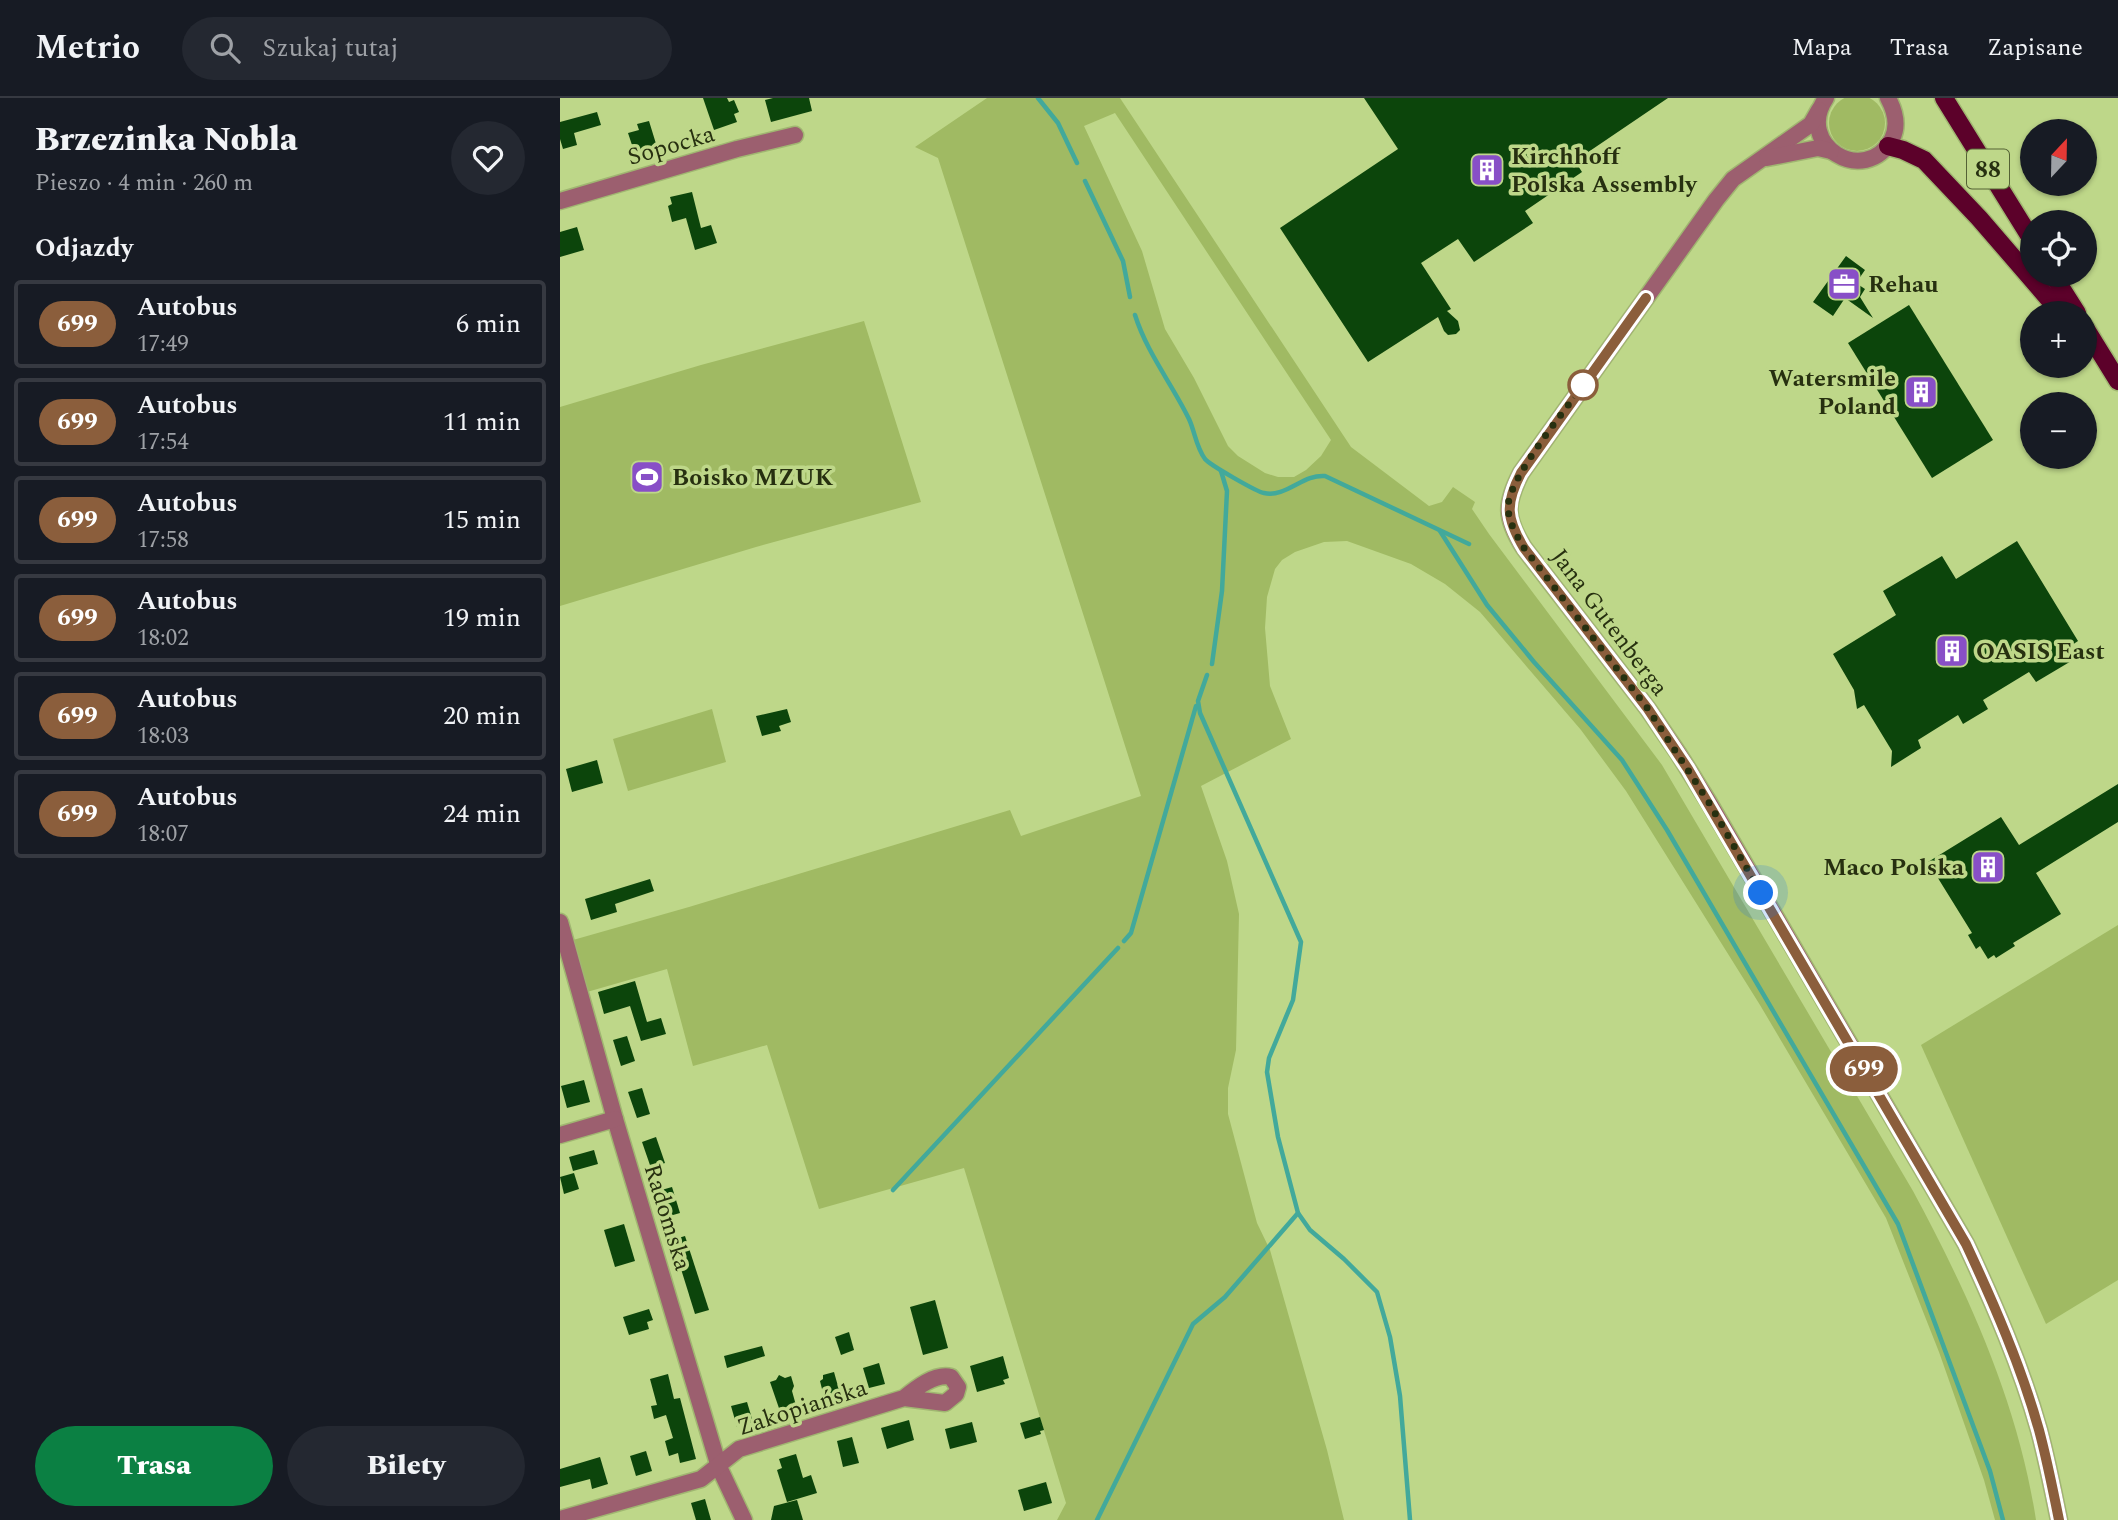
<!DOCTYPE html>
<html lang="pl">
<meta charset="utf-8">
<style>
:root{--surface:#171b24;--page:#242831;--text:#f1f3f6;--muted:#9ea1a6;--line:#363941;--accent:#0b8043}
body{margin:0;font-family:Spectral,serif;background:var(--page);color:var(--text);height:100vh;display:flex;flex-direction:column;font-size:26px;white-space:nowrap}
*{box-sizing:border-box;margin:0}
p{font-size:23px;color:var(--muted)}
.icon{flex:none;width:38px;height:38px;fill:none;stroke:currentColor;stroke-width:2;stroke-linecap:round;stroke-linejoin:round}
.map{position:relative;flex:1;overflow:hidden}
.details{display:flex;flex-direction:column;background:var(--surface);width:560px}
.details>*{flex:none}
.badge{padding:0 14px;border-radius:23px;font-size:24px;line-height:46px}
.needle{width:46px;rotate:22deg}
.buttons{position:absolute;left:1460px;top:21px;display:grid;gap:14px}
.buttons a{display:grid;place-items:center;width:77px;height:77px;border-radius:50%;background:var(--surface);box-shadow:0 2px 5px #0004;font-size:35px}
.you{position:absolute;width:35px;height:35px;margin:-18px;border:5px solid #fff;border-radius:50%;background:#1a73e8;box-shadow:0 0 0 10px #1a73e833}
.map>.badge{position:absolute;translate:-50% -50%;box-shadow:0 0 0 4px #fff}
h2{padding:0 35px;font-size:26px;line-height:63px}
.round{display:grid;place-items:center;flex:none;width:74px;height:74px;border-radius:37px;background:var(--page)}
.summary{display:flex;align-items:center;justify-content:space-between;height:119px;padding:0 35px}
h1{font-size:33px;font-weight:800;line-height:52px}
.action{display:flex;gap:14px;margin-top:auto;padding:14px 35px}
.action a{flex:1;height:80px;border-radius:42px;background:var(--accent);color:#fff;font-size:28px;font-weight:800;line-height:80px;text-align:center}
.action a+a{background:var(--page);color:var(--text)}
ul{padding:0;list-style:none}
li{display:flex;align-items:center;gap:21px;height:88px;margin:0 14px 10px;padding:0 21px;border:4px solid var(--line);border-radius:7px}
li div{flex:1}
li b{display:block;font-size:26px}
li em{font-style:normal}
li .badge{min-width:77px;font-weight:700;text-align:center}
header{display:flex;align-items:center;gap:42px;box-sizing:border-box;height:98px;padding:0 35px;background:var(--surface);border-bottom:2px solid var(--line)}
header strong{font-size:33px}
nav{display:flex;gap:38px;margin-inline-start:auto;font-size:24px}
.search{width:490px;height:63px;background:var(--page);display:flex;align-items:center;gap:18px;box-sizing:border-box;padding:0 24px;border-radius:38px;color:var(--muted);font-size:26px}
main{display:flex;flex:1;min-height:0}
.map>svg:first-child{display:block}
.green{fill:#a0ba63;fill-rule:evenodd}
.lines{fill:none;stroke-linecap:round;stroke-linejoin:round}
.stream{stroke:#42a99b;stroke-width:4.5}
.building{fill:#0c450b}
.minor-casing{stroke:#a0b671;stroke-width:19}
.major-casing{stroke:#a0b671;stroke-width:21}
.minor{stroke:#9c5f6f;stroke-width:16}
.major{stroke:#5c012a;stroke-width:18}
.line-casing{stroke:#fff;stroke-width:16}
.line{stroke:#8b5e3c;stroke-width:10}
.walk{stroke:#273010;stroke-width:7;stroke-dasharray:0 12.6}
.stop-dot{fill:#fff;stroke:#8b5e3c;stroke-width:3.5}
.labels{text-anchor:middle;stroke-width:7;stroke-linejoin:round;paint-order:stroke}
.shield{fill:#bed789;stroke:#546234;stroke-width:2}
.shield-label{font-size:23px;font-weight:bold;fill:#273010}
.street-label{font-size:24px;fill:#273010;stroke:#bed789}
.poi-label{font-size:24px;font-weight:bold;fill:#273010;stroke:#bed789;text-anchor:start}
</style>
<header>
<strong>Metrio</strong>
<div class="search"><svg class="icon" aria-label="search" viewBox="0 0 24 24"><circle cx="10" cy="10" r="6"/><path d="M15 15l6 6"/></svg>Szukaj tutaj</div>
<nav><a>Mapa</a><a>Trasa</a><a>Zapisane</a></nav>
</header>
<main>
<section class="details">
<div class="summary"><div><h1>Brzezinka Nobla</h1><p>Pieszo · 4 min · 260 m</p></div><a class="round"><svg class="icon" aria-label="heart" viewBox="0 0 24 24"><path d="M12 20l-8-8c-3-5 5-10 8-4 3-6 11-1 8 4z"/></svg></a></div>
<h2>Odjazdy</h2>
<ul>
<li><span class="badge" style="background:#8b5e3c;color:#fff">699</span><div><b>Autobus</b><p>17:49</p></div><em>6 min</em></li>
<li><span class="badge" style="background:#8b5e3c;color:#fff">699</span><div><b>Autobus</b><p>17:54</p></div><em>11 min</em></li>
<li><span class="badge" style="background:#8b5e3c;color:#fff">699</span><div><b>Autobus</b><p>17:58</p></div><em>15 min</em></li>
<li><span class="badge" style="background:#8b5e3c;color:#fff">699</span><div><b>Autobus</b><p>18:02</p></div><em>19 min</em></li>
<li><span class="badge" style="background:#8b5e3c;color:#fff">699</span><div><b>Autobus</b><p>18:03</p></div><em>20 min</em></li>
<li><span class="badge" style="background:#8b5e3c;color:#fff">699</span><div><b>Autobus</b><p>18:07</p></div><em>24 min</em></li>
</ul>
<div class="action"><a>Trasa</a><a>Bilety</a></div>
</section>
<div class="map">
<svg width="1558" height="1422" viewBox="0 0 1558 1422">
<rect width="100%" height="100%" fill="#bed789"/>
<!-- green -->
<g class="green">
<circle cx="1297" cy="25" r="28"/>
<path d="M427 0H560L791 349 869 408 882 404 893 389 915 404 912 411 929 436 1102 667 1353 1093C1409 1197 1458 1305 1476 1422H1435L1424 1382 1379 1254 1326 1120 1200 907 1066 693 1021 632 920 514 885 486 851 466 787 443 764 444 735 454 722 462 715 471 707 499 705 530 710 588 731 641 641 688 667 763 679 816 676 952 668 990V1016L697 1125 710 1152 767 1352 784 1422H497L506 1405 404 1070 259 1111 207 947 133 968 107 871 20 896 6 844 129 809 450 712 461 738 581 698 378 60 355 49ZM555 15 771 342 761 358 746 372 734 379H718L705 375 678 358 668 348 634 280 605 231 582 153 524 28Z"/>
<polygon points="304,223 361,404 196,449 0,508 0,309 141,267"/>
<polygon points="152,611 166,664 68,693 53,641"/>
<polygon points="1558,827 1558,1182 1486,1226 1361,947"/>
</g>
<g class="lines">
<!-- stream -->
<g class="stream">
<polyline points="478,0 498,25 517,65"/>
<polyline points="525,83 563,163 570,199"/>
<path d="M575 217C587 255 612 286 629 321 635 334 636 349 645 361 650 367 697 394 704 395 726 400 743 376 765 378L909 446"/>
<polyline points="880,433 927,507 974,564 1062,662 1107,732 1338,1126 1430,1373 1443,1422"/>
<polyline points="652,566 662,493 667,393 661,373"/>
<polyline points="564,843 571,835 636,608"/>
<polyline points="333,1092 558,850"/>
<polyline points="738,1115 750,1132 784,1161 817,1194 830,1239 840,1298 850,1422"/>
<polyline points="537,1422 633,1226 665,1199 738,1115 718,1039 707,974 709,960 733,902 741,844 640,615 638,603 647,577"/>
</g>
</g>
<!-- building -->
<g class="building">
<polygon points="143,0 167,0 169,4 174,2 179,14 174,16 177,24 154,32"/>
<polygon points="213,0 249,0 252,13 211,24 205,2"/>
<polygon points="804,0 1108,0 1015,63 1022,74 965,113 973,125 914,164 898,141 861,165 891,211 887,213 898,223 900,232 896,236 888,237 884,233 878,219 808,264 720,130 838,51"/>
<polygon points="37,14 41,27 14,35 17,47 3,51 0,41 0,24"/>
<polygon points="89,23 97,49 75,56 68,35 79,32 77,26"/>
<polygon points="132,94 141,130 151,127 157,145 135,152 126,120 112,124 108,108 112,106 110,99"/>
<polygon points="17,129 24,152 0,159 0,134"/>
<polygon points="1286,158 1305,172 1296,185 1305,191 1300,199 1313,220 1285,200 1273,218 1253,204"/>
<polygon points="1349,207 1433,342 1372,380 1288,245"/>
<polygon points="1457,443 1518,543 1506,551 1513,562 1476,584 1469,574 1423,602 1428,611 1403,626 1398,617 1358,642 1361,650 1331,669 1332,653 1304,607 1297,611 1294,592 1273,556 1336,517 1323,493 1382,458 1396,481"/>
<polygon points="227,611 231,624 219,628 221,633 202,638 196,618"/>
<polygon points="37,662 43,685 12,694 6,671"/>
<polygon points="1558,686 1558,724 1476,775 1501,816 1453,845 1455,848 1436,860 1434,857 1428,861 1420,848 1416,851 1408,837 1412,835 1368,764 1441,719 1459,747"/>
<polygon points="90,781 94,793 55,806 57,814 31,822 25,801"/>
<polygon points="75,883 87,924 101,920 106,936 81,943 70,908 44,916 38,894"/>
<polygon points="67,938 75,963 61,968 53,942"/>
<polygon points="24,982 30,1004 7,1010 1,988"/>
<polygon points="82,990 90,1016 77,1020 68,994"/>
<polygon points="96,1039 105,1065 91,1070 82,1044"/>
<polygon points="34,1052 38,1066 13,1073 9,1059"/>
<polygon points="14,1075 19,1091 4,1096 0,1079"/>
<polygon points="112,1089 120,1115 106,1119 98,1093"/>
<polygon points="64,1126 75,1163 55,1169 44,1132"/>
<polygon points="125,1138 149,1212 135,1216 112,1142"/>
<polygon points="375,1202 388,1250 363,1257 350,1209"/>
<polygon points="89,1211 93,1222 87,1224 89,1231 69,1237 63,1219"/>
<polygon points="289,1234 294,1252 281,1257 275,1239"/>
<polygon points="202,1248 205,1258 167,1270 164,1258"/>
<polygon points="443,1258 449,1280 443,1282 445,1286 417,1294 410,1268"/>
<polygon points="319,1265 325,1286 309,1290 303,1270"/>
<polygon points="274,1274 281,1299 265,1303 260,1283 263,1281 263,1277"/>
<polygon points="108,1276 114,1301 120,1300 136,1361 120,1365 118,1355 109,1358 105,1343 113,1340 106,1317 94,1321 91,1308 97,1307 90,1281"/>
<polygon points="219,1277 225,1280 231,1278 234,1288 232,1293 237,1311 221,1316 210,1284 216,1282"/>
<polygon points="187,1304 193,1324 177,1329 171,1308"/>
<polygon points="480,1319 484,1332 480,1333 481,1336 465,1341 460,1325"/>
<polygon points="349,1322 354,1342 327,1351 321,1330"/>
<polygon points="412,1324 417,1344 390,1351 385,1331"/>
<polygon points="292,1339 299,1365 283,1369 277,1343"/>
<polygon points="86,1353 92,1373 76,1378 70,1358"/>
<polygon points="236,1356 243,1380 251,1377 257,1395 227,1404 217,1372 222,1370 219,1361"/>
<polygon points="40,1359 48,1386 32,1391 30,1381 0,1389 0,1371"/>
<polygon points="486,1384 492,1405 464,1413 458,1392"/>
<polygon points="145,1401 151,1422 136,1422 131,1405"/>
<polygon points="237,1402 243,1422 211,1422 214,1408"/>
</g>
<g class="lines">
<defs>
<g id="minor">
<path d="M1266 0C1234 47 1305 90 1332 41 1339 27 1335 13 1328 0"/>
<path d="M1259 12 1251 26 1173 81 1156 102 961 375C945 406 945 420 964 450L1088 611 1118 655 1148 703 1406 1146C1434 1206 1461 1268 1479 1332 1487 1362 1493 1392 1499 1422"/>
<polyline points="1207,60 1258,50 1271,53"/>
<polyline points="0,103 177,51 235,37"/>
<polyline points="0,824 55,1021 159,1369 184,1422"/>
<polyline points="0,1037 55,1021"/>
<path d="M0 1421 141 1381 179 1351 344 1300C356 1290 375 1275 391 1279L398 1289 396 1296 385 1305 344 1300"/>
</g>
<g id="major">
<polyline points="1384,0 1472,142"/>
<polyline points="1328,48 1343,52 1364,62 1419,120 1501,215"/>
<polyline points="1493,177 1517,215"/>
<polyline points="1524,228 1558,283"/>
</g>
</defs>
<!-- minor casing -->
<use href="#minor" class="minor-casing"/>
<!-- major casing -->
<use href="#major" class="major-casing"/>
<!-- minor -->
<use href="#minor" class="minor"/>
<!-- major -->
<use href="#major" class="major"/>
</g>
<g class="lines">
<defs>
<path id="line" d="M1086 200 961 375C945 406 946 420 964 450L1088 611 1128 671 1406 1146C1434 1206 1461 1268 1479 1332 1487 1362 1493 1392 1499 1422"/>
</defs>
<!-- line casing -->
<use href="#line" class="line-casing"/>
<!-- line -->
<use href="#line" class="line"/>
<!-- walk -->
<path class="walk" d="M1023 287C1005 313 947 382 948 410 949 425 957 438 964 450L1088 611 1148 703 1201 795"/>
</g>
<!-- icons -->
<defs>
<symbol id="building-square" viewBox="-11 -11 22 22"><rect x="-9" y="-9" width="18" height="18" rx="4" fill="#884fc7" stroke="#bed789"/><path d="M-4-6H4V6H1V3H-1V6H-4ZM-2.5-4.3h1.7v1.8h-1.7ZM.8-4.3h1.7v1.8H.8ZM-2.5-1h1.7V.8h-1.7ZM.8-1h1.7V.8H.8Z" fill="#fff"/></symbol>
<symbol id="office-square" viewBox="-11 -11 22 22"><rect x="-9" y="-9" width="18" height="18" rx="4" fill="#884fc7" stroke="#bed789"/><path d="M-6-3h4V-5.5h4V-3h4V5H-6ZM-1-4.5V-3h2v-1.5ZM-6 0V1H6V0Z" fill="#fff"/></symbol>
<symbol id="stadium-square" viewBox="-11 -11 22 22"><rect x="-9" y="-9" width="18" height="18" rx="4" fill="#884fc7" stroke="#bed789"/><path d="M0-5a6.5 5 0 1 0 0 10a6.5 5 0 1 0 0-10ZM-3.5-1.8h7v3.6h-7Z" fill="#fff"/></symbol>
</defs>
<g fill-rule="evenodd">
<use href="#building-square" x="908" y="53" width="38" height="38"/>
<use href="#office-square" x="1265" y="167" width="38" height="38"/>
<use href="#building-square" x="1342" y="275" width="38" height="38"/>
<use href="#stadium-square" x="68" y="360" width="38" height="38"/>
<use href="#building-square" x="1373" y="534" width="38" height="38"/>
<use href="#building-square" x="1409" y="750" width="38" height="38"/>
</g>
<!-- markers -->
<circle class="stop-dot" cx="1023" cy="287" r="14"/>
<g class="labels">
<!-- shield labels -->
<rect class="shield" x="1407" y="51.5" width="42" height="39" rx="5"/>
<g class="shield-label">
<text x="1428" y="79">88</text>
</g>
<!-- street labels -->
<g class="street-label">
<text transform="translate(111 47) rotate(-16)" y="8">Sopocka</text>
<text transform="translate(1050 524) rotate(53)" y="8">Jana Gutenberga</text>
<text transform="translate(108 1119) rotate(73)" y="8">Radomska</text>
<text transform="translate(242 1309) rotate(-18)" y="8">Zakopiańska</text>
</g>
<!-- poi labels -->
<g class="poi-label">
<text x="951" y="66">Kirchhoff<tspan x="951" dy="28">Polska Assembly</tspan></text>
<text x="1308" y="194">Rehau</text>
<text x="1336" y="288" text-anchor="end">Watersmile<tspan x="1336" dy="28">Poland</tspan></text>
<text x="112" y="387">Boisko MZUK</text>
<text x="1416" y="561">OASIS East</text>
<text x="1404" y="777" text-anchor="end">Maco Polska</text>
</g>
</g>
</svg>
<div class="buttons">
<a><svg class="needle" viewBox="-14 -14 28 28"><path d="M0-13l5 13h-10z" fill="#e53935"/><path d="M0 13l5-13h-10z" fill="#9ea1a6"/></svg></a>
<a><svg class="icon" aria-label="locate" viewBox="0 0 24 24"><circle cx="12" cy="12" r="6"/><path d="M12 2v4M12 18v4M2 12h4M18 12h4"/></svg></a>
<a>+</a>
<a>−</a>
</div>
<div class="you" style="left:1201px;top:795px"></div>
<b class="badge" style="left:1304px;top:971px;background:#8b5e3c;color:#fff">699</b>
</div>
</main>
